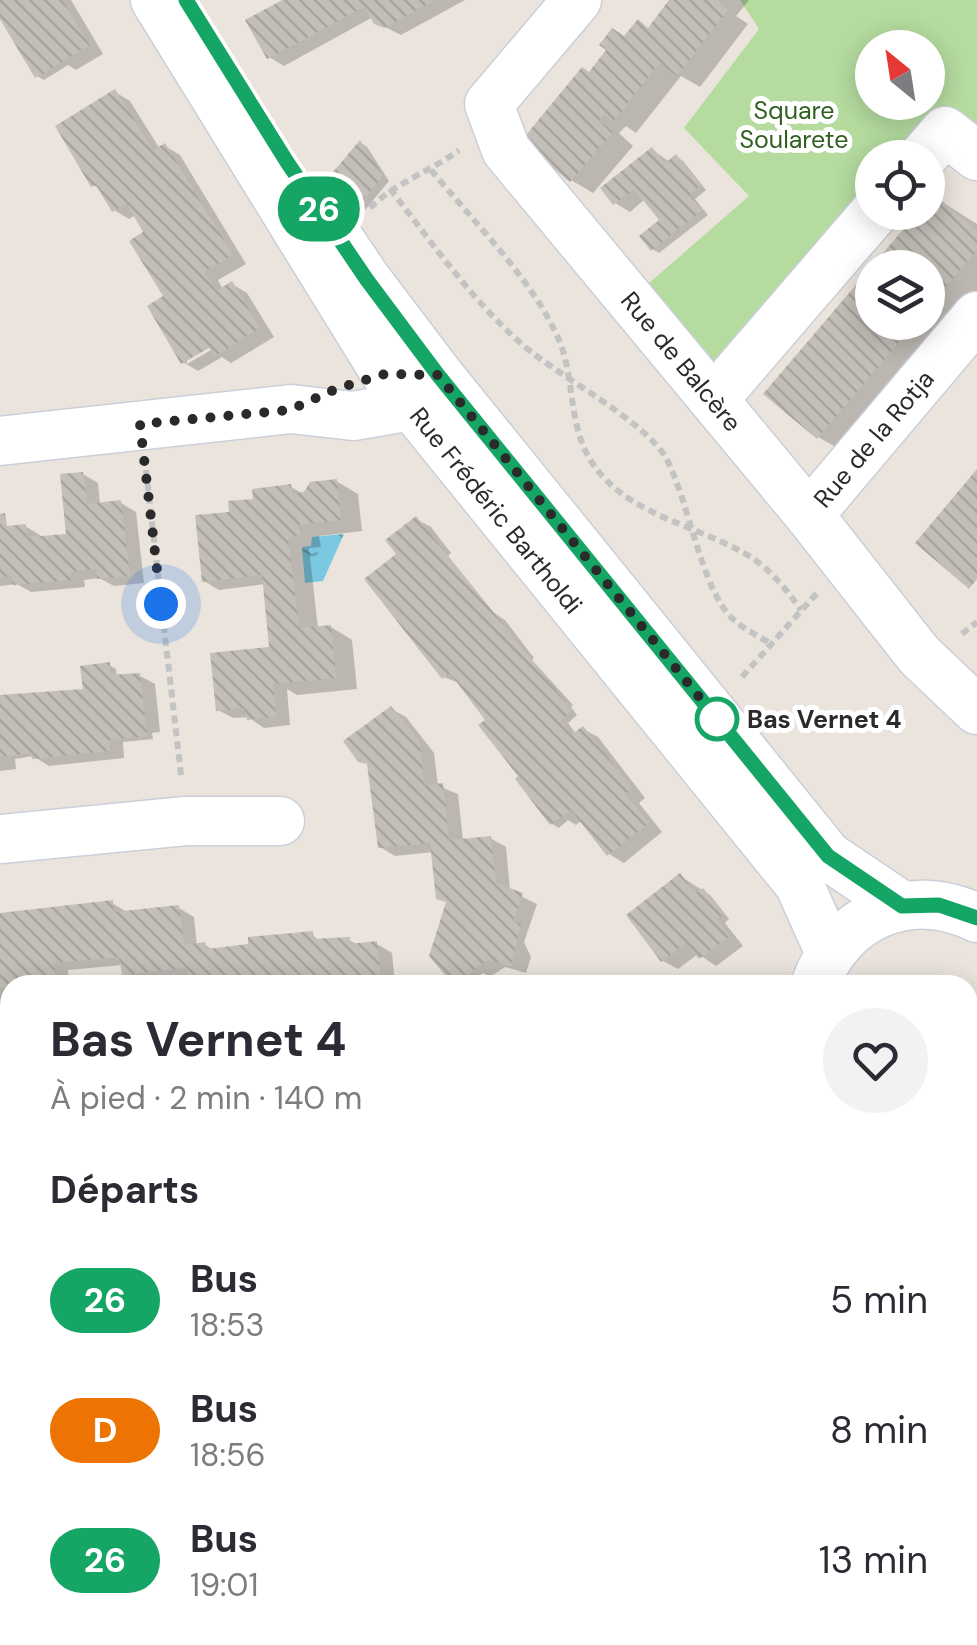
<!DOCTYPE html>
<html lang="fr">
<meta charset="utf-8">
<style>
:root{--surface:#fff;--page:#f2f2f3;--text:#2b2b33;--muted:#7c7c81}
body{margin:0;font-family:"DM Sans",sans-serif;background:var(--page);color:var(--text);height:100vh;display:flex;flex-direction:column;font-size:38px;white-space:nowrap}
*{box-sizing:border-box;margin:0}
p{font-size:32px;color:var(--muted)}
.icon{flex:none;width:55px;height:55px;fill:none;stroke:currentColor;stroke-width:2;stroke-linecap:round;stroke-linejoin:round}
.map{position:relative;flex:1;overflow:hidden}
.side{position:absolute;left:0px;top:975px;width:978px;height:670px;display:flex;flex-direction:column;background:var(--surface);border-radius:30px 30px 0 0;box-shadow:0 5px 25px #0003}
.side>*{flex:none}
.badge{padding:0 20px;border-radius:32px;font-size:35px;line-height:65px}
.needle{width:65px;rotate:330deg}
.controls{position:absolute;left:855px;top:30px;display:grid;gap:20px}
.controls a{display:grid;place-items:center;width:90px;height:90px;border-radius:50%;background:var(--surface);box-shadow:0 5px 25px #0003;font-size:50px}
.you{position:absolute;width:50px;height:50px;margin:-25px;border:8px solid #fff;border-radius:50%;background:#1a73e8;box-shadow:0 0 0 15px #1a73e833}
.map>.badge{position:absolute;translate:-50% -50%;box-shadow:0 0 0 5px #fff}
h2{padding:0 50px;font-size:38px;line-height:90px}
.round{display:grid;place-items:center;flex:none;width:105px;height:105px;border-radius:52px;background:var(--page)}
.overview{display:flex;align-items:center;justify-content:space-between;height:170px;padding:0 50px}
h1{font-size:48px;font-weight:700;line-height:75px}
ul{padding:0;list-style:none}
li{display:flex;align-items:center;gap:30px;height:130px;padding:0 50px}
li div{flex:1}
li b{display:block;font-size:38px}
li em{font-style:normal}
li .badge{min-width:110px;font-weight:700;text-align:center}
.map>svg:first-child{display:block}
.grass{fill:url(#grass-tufts)}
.park{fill:#b5db9f;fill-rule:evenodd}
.water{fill:url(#water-ripples)}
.shadow{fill:#0003;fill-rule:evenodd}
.building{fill:url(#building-back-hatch)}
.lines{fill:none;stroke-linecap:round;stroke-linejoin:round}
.street-casing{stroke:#cbcfda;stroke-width:51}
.path{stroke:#c3c3c3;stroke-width:6;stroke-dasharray:8 5;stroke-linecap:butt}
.street{stroke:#fff;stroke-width:48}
.rail-casing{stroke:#a0a3b2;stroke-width:11}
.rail{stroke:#fff;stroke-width:8;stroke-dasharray:22;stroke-linecap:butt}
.line-casing{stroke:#fff;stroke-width:22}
.line{stroke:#15a565;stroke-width:15}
.walk{stroke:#2a2a2a;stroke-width:10;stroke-dasharray:0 18}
.stop-dot{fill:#fff;stroke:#15a565;stroke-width:5}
.labels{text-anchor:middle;stroke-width:10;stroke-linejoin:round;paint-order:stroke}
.park-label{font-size:25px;fill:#305f21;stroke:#fff}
.street-label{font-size:25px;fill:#2a2a2a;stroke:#fff}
.stop-label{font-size:25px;font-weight:bold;fill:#2a2a2a;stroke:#fff;text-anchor:start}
</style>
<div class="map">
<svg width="977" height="1645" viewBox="0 0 977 1645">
<defs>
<pattern id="grass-tufts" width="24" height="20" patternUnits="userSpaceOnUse" patternTransform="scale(2.5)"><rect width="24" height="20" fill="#b5db9f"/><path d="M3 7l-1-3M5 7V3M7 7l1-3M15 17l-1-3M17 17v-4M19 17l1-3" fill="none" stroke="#9cbc89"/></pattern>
<pattern id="water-ripples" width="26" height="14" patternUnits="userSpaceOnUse" patternTransform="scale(2.5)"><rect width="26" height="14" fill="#7bc9e1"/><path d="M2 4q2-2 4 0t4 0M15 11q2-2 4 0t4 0" fill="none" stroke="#65a3b7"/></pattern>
<pattern id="building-back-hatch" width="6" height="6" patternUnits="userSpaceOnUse" patternTransform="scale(2.5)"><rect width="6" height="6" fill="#c3bfb8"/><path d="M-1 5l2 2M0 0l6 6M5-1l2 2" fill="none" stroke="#a8a49e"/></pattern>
</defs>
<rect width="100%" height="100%" fill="#eae4dd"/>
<!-- grass -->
<g class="grass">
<polygon points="0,1353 10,1362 10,1453 0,1444"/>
<polygon points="207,1635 312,1635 323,1645 217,1645"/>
</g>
<!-- park -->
<path class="park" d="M740 0H977V137L919 135 898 157 872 158V187L714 365 647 285 749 196 684 128 759 29ZM872 48H928V102H872Z"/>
<!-- water -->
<polygon class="water" points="344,534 323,581 305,583 302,547 311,546 312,537"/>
<!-- shadow -->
<g class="shadow">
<polygon points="0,0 71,0 103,54 76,70 68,65 44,80 37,76 0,16"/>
<polygon points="287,0 465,0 401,35 375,22 373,17 284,66 269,57"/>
<polygon points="673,0 749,0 736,16 748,24 700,87 681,76 636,133 626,126 619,133 633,146 593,193 571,180 590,75 626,38 650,29"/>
<path d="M115 92 130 101 160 149 165 146 180 155 246 264 218 280 223 290 232 284 247 293 274 337 231 363 222 357 198 371 183 362 147 233 136 215 129 219 114 210 102 190 93 185ZM219 339 221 344 187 364V358Z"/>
<polygon points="361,143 367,147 389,181 360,216 354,212"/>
<polygon points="652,150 670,162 677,157 683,161 706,190 695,199 708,215 659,253 652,249 662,220 645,199 630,212 615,203"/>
<polygon points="934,197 977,224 977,309 852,456 818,437 767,393 872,270 872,322 928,322 928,205"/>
<polygon points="83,474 98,483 100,505 121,503 136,512 144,583 114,586 99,578 84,580 85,587 31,592 17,584 0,586 0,529 25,526 40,535 41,539 69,537"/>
<polygon points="336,481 358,494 362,531 319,536 321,547 309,548 318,629 331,627 352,640 357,689 297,695 287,689 290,725 264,728 248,717 233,718 218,710 272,652 265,584 219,590 204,581 231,514 291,487 305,495"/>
<polygon points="416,519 431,527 451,553 448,556 494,613 505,620 534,658 532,660 573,705 571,707 577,715 568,723 576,734 583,729 598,737 645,798 639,803 662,832 624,863 609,854 582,820 576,825 568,820 559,828 552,824 488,720 461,684 444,677 400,554"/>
<polygon points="109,665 116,669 117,678 140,676 155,684 160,732 152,733 153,739 123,742 124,758 49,766 33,756 15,759 16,769 0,771 0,699 86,691"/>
<polygon points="391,709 406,717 434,753 438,786 458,794 463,841 490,838 506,847 510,891 537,904 524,942 531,957 526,973 505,967 490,977 483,973 467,985 455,983 449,903 434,852 395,856 380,847"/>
<polygon points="680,876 710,895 729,919 725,923 743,946 716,966 698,954 678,969 663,961 629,916"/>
<polygon points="112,903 127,912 179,908 194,917 197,946 205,945 216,951 312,934 320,942 349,940 356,944 377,944 392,953 395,985 191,985 190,977 140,982 124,974 123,965 68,970 70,985 10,985 10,997 7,997 9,1019 0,1020 0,916"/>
<polygon points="0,1230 10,1239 10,1270 0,1281"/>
<polygon points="383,1635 495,1635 489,1641 493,1645 394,1645"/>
<polygon points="604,1635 780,1635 772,1636 772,1641 734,1645 722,1645 712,1640 683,1645 615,1645"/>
</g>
<!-- building -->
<g class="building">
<polygon points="0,0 62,0 90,45 35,78 0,19"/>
<polygon points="282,0 435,0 384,28 374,24 364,7 267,59 245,20"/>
<polygon points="669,0 718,0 728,10 677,76 659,63 613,122 604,114 599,120 613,132 570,182 521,141 582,67 589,72 606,50 599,45 612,28 624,36 638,19 648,28"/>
<polygon points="115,89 153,150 165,143 233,255 204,272 216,291 232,281 260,328 215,356 209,348 181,364 147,306 163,296 129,241 143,232 127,204 112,212 96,185 91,187 55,126"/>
<polygon points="360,140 383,176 352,214 328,178"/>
<polygon points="652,147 665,163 676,154 701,185 690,194 702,210 651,251 639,236 659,220 634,189 613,205 600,188"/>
<polygon points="934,194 977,231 977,250 928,308 928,268 872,268 872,322 916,322 817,439 763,394 918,212 928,212 928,202"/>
<polygon points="977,469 977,579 969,589 915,543"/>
<polygon points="83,472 87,504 121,500 130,576 97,579 96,569 70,572 71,580 13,585 11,576 0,577 0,514 5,513 7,526 26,524 27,537 66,534 60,474"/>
<polygon points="337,479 341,520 298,525 300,535 288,537 299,628 331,625 336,678 273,684 276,717 247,720 244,708 216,711 210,653 269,647 262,575 202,582 195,515 229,512 228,501 253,499 252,489 291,484 293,494 304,492 310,482"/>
<polygon points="416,516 572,710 560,721 571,735 583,726 632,788 625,794 649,823 607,856 571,810 550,825 515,779 518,776 478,725 485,720 450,673 442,679 364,579 396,554 385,540"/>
<polygon points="110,662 110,675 140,673 147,736 109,740 110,751 32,759 31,753 0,757 0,695 83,689 80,666"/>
<polygon points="391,706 420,742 424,785 443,783 449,840 491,836 496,883 523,893 513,922 521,924 511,966 488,960 453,985 429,956 446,902 436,899 430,843 378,848 367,764 358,762 343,741"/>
<polygon points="680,873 695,893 703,888 723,914 717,920 730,936 699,959 686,943 661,962 626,915"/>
<polygon points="113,900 114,912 179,905 184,945 205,942 207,949 248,944 248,937 313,931 314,939 350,937 350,944 377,941 381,985 189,985 187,968 122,975 119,957 54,963 57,982 10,985 0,989 0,913"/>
<polygon points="0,1232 10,1240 0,1256"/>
<polygon points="380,1635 485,1635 475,1645 391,1645"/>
<polygon points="601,1635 718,1635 718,1638 611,1645"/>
</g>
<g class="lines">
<defs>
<g id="street">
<path id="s1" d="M155 0 385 373 799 884 830 953"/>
<path id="s2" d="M577 0 489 104 506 150 809 515 919 655 977 710"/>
<polyline points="922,158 945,131 977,156"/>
<polyline points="311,197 367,280 439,375 828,856 902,906"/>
<polyline points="714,399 875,212"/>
<polyline points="0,441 291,409 353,416 412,406 430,385"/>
<path id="s3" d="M809 515 977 316"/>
<polyline points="0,839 186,821 280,821"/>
<path d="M815 985C840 916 909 885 977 918"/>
<polyline points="0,1104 10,1103"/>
<polyline points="968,1121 977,1116"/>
<polyline points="968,1437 972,1496 968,1507"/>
<polyline points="877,1645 885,1635"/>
</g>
</defs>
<!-- street casing -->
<use href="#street" class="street-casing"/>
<!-- path -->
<g class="path">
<path d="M431 170C472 220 534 281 559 340 576 380 567 426 593 464 628 516 698 525 749 556 770 569 787 590 801 610"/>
<path d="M390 189C431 241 472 301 523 345 558 376 645 421 666 458 689 500 701 590 733 619 743 629 759 636 771 644"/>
<path d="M370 208C396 182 430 172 459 150"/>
<polyline points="146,470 181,775"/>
<polyline points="962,634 977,622"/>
<polyline points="742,677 817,593"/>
</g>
<!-- street -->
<use href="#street" class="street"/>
<defs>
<g id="rail">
<polyline points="0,1488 10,1497"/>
<polyline points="0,1513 10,1522"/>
<polyline points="132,1635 143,1645"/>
<polyline points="158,1635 169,1645"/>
</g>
</defs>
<!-- rail casing -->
<use href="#rail" class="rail-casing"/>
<!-- rail -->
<use href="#rail" class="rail"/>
</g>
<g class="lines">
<defs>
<polyline id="line" points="186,0 287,162 367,280 438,375 828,856 902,906 939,905 977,918"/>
</defs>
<!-- line casing -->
<use href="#line" class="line-casing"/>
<!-- line -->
<use href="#line" class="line"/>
<!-- walk -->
<polyline class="walk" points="161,604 140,424 290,410 336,389 385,374 438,375 717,719"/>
</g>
<!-- markers -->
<circle class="stop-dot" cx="717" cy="719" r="20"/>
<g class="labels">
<!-- park labels -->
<g class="park-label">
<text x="794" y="119">Square<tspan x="794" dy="29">Soularete</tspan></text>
</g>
<!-- street labels -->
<g class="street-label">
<text dy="9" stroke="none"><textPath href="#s2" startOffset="460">Rue de Balcère</textPath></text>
<text dy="9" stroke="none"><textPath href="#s3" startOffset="100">Rue de la Rotja</textPath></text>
<text dy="9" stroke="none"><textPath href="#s1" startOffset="615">Rue Frédéric Bartholdi</textPath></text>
</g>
<!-- stop labels -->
<g class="stop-label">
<text x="747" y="728">Bas Vernet 4</text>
</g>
</g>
</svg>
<div class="controls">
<a><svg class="needle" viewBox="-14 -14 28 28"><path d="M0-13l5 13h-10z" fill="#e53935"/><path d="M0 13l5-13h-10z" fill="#7c7c81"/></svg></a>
<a><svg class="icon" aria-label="locate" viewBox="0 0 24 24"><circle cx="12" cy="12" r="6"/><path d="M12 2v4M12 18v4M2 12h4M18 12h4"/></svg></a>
<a><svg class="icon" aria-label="layers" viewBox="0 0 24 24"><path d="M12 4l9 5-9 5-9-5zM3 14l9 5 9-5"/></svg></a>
</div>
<div class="you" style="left:161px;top:604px"></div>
<b class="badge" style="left:319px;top:209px;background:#15a565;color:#fff">26</b>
<section class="side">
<div class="overview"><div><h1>Bas Vernet 4</h1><p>À pied · 2 min · 140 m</p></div><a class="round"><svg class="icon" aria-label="heart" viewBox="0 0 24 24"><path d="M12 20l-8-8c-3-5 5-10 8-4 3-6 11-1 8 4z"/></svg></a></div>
<h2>Départs</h2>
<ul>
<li><span class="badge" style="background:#15a565;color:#fff">26</span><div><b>Bus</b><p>18:53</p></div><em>5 min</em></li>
<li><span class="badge" style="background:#ed7402;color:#fff">D</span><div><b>Bus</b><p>18:56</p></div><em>8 min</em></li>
<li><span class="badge" style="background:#15a565;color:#fff">26</span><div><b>Bus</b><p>19:01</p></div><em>13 min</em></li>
</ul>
</section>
</div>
